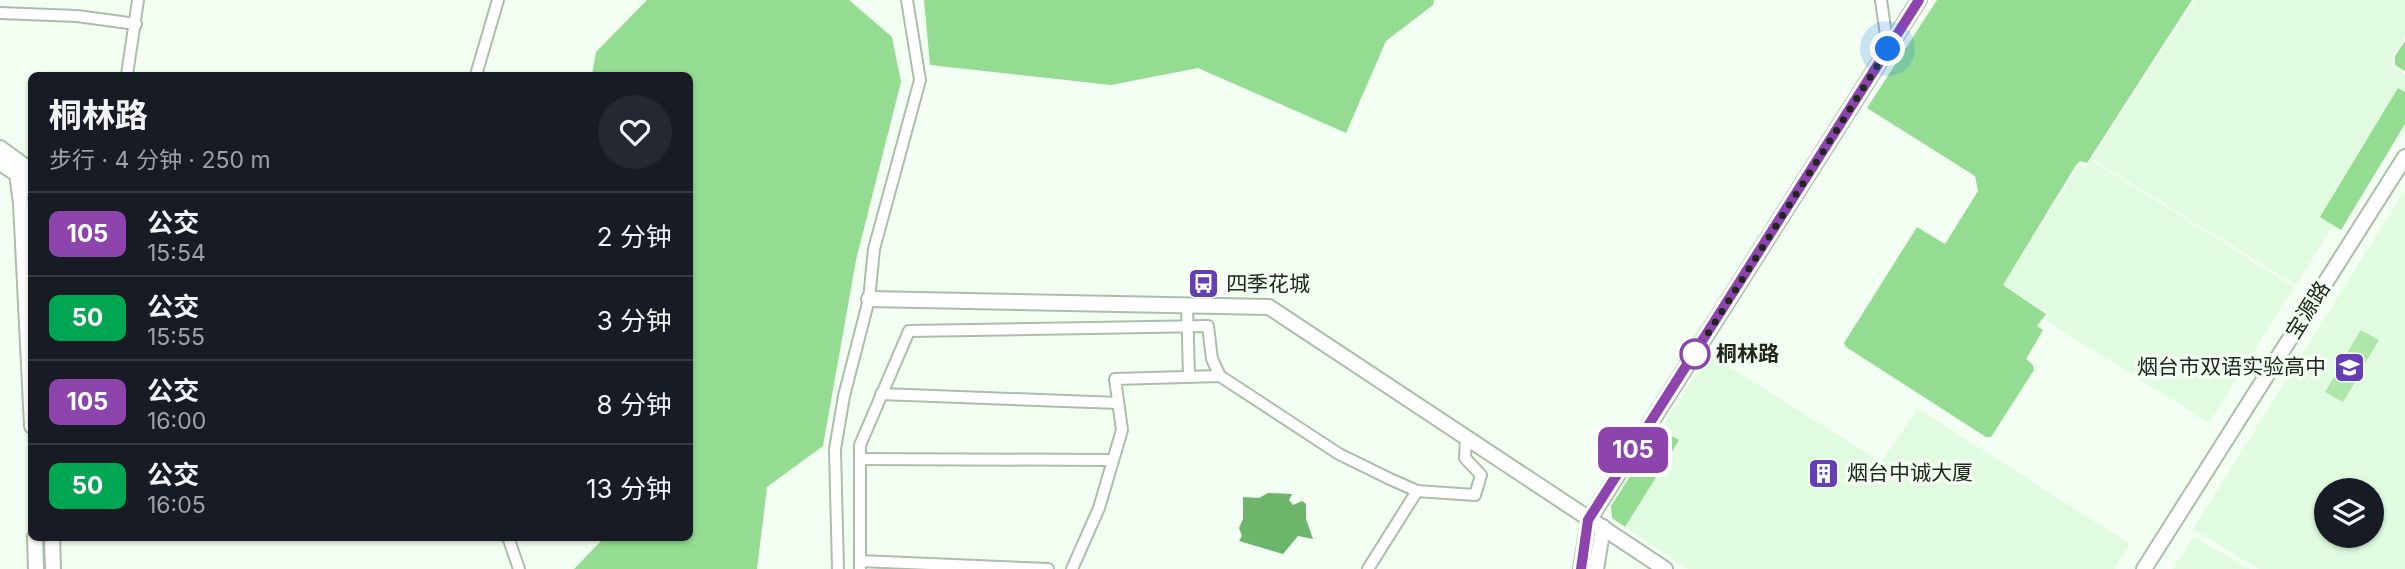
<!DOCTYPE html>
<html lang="zh">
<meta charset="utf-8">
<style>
:root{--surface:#171b24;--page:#242831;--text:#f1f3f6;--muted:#9ea1a6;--line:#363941}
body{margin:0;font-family:Inter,"Noto Sans SC",sans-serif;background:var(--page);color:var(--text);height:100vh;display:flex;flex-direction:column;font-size:26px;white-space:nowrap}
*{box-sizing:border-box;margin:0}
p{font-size:23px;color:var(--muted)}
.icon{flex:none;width:38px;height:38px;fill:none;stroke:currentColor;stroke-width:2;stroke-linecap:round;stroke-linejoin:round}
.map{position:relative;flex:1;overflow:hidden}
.details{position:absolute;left:28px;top:72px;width:665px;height:469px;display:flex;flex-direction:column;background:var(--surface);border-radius:10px;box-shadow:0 2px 5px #0004}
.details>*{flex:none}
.badge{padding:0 14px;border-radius:10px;font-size:24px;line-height:46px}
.fabs{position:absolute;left:2314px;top:478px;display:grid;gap:14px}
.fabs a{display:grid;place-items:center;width:70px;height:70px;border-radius:50%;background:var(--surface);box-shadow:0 2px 5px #0004;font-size:35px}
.you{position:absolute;width:35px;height:35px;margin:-18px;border:5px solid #fff;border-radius:50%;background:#1a73e8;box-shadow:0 0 0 10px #1a73e833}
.map>.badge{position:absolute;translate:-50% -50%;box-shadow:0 0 0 4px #fff}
.round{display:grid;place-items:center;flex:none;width:74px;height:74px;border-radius:37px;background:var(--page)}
.summary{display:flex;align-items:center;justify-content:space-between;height:119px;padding:0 21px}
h1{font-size:33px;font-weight:700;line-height:52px}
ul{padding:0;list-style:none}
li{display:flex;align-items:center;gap:21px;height:84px;padding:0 21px;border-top:2px solid var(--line)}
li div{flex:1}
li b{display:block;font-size:26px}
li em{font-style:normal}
li .badge{min-width:77px;font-weight:700;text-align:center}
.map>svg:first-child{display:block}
.built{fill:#e0fbdf;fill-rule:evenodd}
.green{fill:#ade8aa}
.forest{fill:#94dc91}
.water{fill:#6eb56c}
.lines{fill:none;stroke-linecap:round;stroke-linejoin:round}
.minor-casing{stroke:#aabea9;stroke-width:14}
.tertiary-casing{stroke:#aabea9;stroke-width:18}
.minor{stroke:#fff;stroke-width:10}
.tertiary{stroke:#fff;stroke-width:14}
.line-casing{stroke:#fff;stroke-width:16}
.line{stroke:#8e44ad;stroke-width:10}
.walk{stroke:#20271f;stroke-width:7;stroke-dasharray:0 12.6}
.stop-dot{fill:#fff;stroke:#8e44ad;stroke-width:3.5}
.labels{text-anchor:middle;stroke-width:7;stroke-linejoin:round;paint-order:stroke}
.poi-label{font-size:21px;fill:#20271f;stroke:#f3fff2;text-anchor:start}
.street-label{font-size:21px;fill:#20271f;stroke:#f3fff2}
.stop-label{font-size:21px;font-weight:bold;fill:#20271f;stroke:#f3fff2;text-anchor:start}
</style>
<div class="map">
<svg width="2405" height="569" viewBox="0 0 2405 569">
<rect width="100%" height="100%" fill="#f3fff2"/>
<!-- built -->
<g class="built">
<polygon points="2195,0 2405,0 2405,36 2393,55 2392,66 2405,75 2405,110 2296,285 2092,159"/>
<polygon points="2091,160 2294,287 2209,423 2046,321 2050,314 2003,285 2080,164 2086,168"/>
<path d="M2405 190V569H2259L2193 529ZM2326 490H2371V536H2326Z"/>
<polygon points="1710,355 1881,462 1918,409 2130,544 2114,569 1688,569 1625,527 1678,441 1660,429"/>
<polygon points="2194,537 2250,569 2173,569"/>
</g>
<!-- green -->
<g class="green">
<polygon points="2361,330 2379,340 2361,370 2343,360"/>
<polygon points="2343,362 2361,372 2343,402 2325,392"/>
</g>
<!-- forest -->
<g class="forest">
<polygon points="647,0 849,0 892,37 901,82 856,260 823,446 767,487 757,569 574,569 601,541 598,537 690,537 690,75 592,75 596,52"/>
<polygon points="924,0 1434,0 1433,5 1386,41 1346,133 1198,68 1111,85 930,65"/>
<polygon points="1937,0 2192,0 2087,163 2080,161 2076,165 2003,285 2046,314 2037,326 2043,330 2026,359 2033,365 2034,370 1991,437 1986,437 1846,347 1844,343 1917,227 1945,244 1978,191 1975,176 1867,108"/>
<polygon points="2405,41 2405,71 2395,65 2395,56"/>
<polygon points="2398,88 2405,92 2405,124 2341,230 2320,217"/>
<polygon points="1660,429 1679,440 1625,527 1612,518 1611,506"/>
</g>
<!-- water -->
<polygon class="water" points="1268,493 1292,494 1289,500 1293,505 1302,501 1306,504 1306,519 1313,539 1298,536 1283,554 1239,541 1242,536 1239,528 1243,519 1243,497 1259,498"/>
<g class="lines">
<defs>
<g id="minor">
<polyline points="1881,0 1888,49"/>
<polyline points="0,13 77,16 136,24"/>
<polyline points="127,75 138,0"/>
<polyline points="476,75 498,0"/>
<polyline points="1187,305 1189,375"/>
<polyline points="881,394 1118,403"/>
<polyline points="860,459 1112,460"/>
<polyline points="508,537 519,569"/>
<polyline points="860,561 1048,569"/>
<polyline points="838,569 835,449 844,396 869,299 874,249 920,80 907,0"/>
<polyline points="860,569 860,445 909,331 1208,326 1212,359 1220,376"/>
<polyline points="1072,569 1099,508 1122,430 1115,379 1220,376 1339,454 1390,479 1417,491 1475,495 1481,475 1465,458 1466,438"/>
<polyline points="1368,569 1417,491"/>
</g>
<g id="tertiary">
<polyline points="0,148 26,167 32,191"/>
<polyline points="0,163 17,174 21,203 32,426"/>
<polyline points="869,299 1269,307 1665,569"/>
<polyline points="35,537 36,569"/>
<polyline points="52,537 53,569"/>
<polyline points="1581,569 1589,520 1919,0"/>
<polyline points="1596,569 1603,527"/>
<polyline points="2144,569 2405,157"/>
</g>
</defs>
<!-- minor casing -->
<use href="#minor" class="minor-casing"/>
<!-- tertiary casing -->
<use href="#tertiary" class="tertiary-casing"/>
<!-- minor -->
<use href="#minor" class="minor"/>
<!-- tertiary -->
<use href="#tertiary" class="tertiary"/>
</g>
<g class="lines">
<defs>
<polyline id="line" points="1581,569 1588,520 1919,0"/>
</defs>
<!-- line casing -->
<use href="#line" class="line-casing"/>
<!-- line -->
<use href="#line" class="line"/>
<!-- walk -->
<polyline class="walk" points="1695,354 1888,49"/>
</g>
<!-- icons -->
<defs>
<symbol id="bus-square" viewBox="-11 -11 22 22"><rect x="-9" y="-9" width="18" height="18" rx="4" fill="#653eb6" stroke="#f3fff2"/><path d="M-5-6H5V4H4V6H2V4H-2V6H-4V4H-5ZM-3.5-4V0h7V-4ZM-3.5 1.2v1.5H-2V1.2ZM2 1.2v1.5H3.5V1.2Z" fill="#fff"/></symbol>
<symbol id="school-square" viewBox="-11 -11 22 22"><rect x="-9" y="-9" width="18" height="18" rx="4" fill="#653eb6" stroke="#f3fff2"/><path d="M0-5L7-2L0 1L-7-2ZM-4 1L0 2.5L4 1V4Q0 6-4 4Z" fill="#fff"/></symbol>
<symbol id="building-square" viewBox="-11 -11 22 22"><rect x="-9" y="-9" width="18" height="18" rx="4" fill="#653eb6" stroke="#f3fff2"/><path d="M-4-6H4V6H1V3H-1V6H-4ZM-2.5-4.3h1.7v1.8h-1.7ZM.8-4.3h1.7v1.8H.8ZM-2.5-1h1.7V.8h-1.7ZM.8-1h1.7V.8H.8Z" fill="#fff"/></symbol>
</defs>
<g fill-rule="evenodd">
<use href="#bus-square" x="1186" y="266" width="35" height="35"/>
<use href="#school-square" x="2332" y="350" width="35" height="35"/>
<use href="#building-square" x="1806" y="456" width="35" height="35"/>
</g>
<!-- markers -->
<circle class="stop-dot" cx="1695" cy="354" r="14"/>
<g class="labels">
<!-- poi labels -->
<g class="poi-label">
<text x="1226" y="291">四季花城</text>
<text x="2326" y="374" text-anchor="end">烟台市双语实验高中</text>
<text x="1847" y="480">烟台中诚大厦</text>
</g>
<!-- street labels -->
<g class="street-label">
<text transform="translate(2308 310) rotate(-58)" y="7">宝源路</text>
</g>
<!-- stop labels -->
<g class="stop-label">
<text x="1716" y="361">桐林路</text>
</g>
</g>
</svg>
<div class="fabs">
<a><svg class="icon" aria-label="layers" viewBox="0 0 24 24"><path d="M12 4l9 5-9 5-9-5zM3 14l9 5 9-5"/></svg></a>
</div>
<div class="you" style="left:1888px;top:49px"></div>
<b class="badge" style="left:1633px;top:450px;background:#8e44ad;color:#fff">105</b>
<section class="details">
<div class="summary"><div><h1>桐林路</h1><p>步行 · 4 分钟 · 250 m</p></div><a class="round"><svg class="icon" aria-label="heart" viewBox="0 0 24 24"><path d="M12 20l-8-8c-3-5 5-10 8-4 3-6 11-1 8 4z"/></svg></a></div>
<ul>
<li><span class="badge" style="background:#8e44ad;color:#fff">105</span><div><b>公交</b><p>15:54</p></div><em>2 分钟</em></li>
<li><span class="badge" style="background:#00a651;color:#fff">50</span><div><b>公交</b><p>15:55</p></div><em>3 分钟</em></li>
<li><span class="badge" style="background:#8e44ad;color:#fff">105</span><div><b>公交</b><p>16:00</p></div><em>8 分钟</em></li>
<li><span class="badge" style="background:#00a651;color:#fff">50</span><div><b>公交</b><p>16:05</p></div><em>13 分钟</em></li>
</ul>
</section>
</div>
